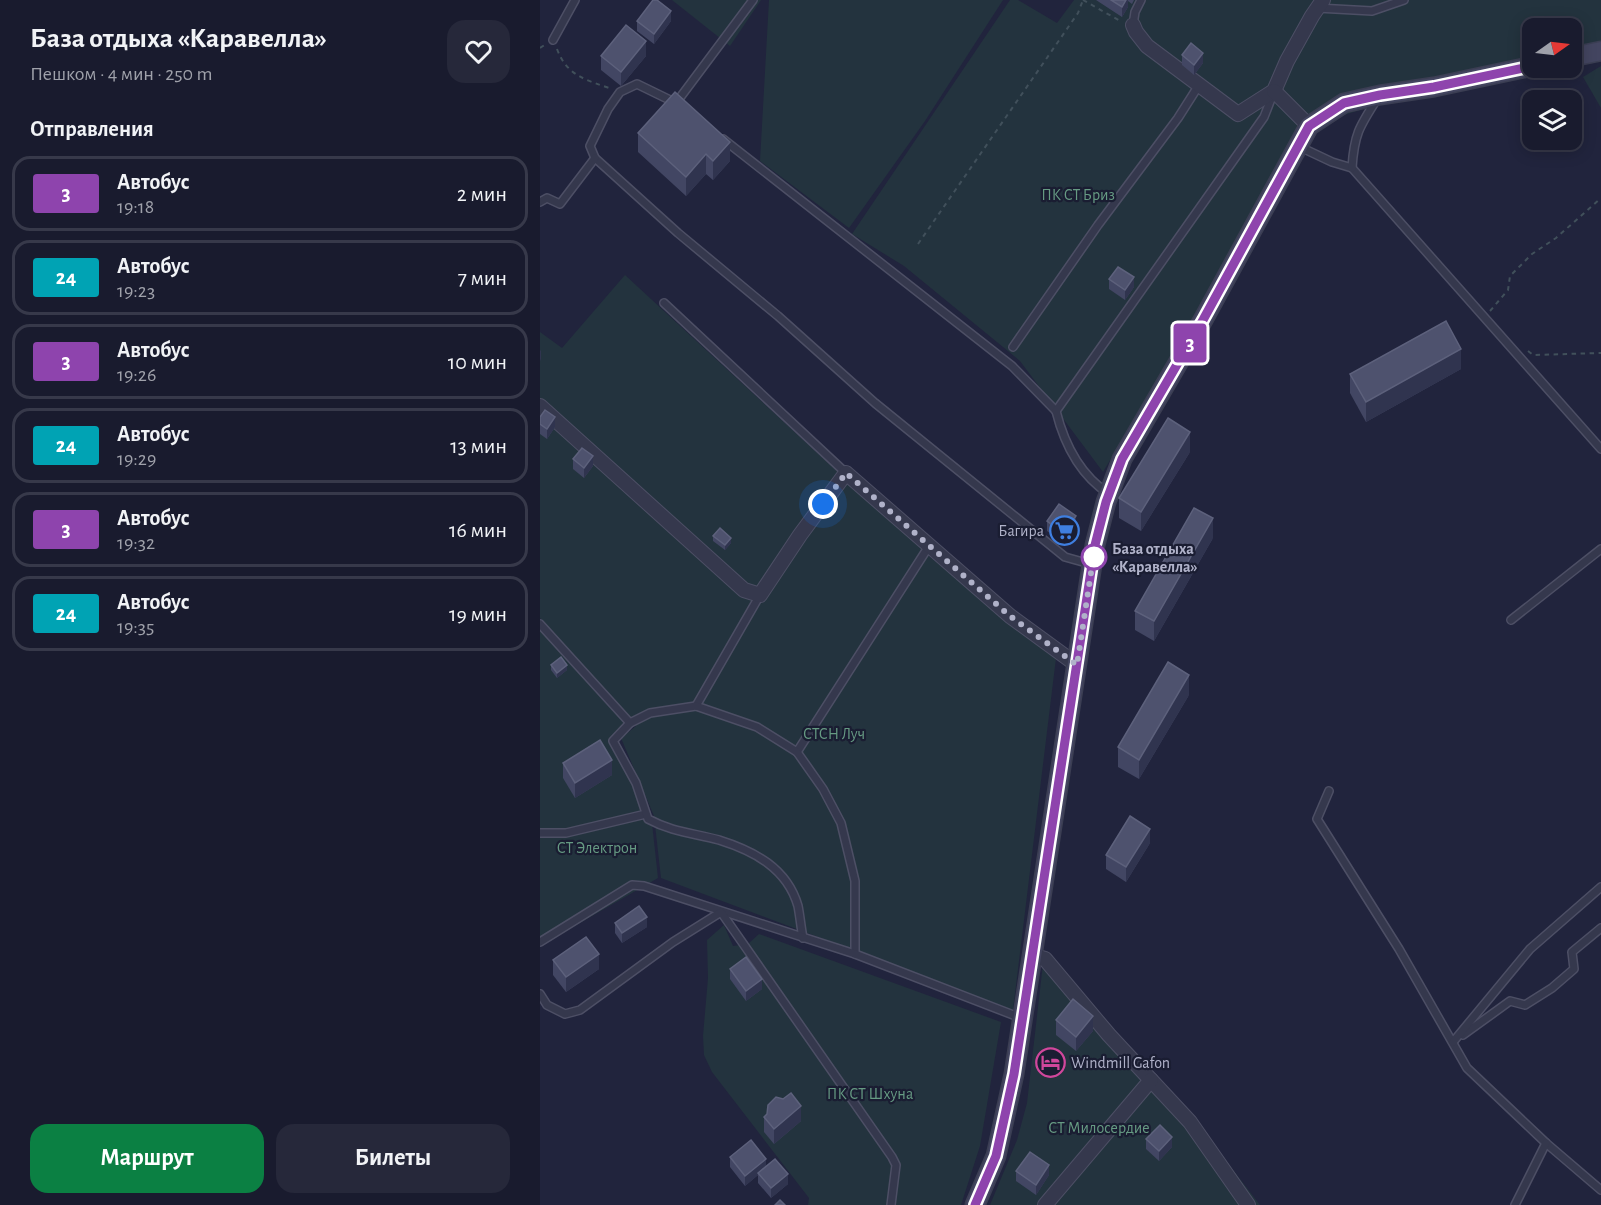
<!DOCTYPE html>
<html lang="ru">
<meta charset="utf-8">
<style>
:root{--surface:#191b2e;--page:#26283a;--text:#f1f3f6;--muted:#9fa1aa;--line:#37394a;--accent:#0b8043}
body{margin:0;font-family:"Alegreya Sans",sans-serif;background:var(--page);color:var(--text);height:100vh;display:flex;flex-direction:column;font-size:22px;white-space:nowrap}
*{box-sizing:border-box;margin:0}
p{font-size:20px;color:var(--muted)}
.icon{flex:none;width:33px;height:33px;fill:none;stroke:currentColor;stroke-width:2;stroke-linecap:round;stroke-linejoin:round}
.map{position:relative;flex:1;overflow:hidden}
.drawer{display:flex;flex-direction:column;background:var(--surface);width:540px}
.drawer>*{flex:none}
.badge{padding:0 12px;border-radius:4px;font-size:21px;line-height:39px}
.needle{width:39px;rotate:76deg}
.buttons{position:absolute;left:982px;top:18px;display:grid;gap:12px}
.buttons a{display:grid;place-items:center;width:60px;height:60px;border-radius:12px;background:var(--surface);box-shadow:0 3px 15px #0003,0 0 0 2px var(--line);font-size:30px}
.you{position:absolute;width:30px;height:30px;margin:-15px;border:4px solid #fff;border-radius:50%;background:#1a73e8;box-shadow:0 0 0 9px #1a73e833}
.map>.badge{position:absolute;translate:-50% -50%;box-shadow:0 0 0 3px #fff}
h2{padding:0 30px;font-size:22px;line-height:54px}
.round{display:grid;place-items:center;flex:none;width:63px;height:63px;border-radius:18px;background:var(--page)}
.summary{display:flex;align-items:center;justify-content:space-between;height:102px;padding:0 30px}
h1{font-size:28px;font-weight:700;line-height:45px}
.button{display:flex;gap:12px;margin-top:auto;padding:12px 30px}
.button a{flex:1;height:69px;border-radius:18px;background:var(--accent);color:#fff;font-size:24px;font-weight:700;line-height:69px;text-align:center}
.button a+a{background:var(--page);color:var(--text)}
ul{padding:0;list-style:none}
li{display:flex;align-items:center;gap:18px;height:75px;margin:0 12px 9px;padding:0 18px;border:3px solid var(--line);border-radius:18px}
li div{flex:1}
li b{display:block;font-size:22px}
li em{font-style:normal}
li .badge{min-width:66px;font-weight:700;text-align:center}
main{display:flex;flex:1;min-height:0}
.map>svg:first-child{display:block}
.green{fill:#23333e}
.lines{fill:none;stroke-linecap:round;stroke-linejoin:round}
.service-casing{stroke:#4d4f65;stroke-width:10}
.minor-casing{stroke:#4d4f65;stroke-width:16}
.secondary-casing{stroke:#3b3e53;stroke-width:21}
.path{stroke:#41505b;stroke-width:2;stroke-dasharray:4.5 4.5;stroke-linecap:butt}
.service{stroke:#35384d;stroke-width:7}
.minor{stroke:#35384d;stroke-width:14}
.secondary{stroke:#434560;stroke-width:18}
.wall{fill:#424663}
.shaded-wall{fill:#30344f}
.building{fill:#4e526e;stroke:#5d617c;stroke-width:1.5}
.line-casing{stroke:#fff;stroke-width:14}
.line{stroke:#8e44ad;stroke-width:9}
.walk{stroke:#b0b2c9;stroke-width:6;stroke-dasharray:0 10.8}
.stop-dot{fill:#fff;stroke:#8e44ad;stroke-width:3}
.labels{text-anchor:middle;stroke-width:4.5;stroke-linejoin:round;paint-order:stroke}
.park-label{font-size:16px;fill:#669b83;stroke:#1a1d32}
.poi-label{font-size:16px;fill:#b0b2c9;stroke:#1a1d32;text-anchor:end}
.stop-label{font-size:16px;font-weight:bold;fill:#b0b2c9;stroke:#1a1d32;text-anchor:start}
</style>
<main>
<section class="drawer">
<div class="summary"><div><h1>База отдыха «Каравелла»</h1><p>Пешком · 4 мин · 250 m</p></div><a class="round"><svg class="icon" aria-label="heart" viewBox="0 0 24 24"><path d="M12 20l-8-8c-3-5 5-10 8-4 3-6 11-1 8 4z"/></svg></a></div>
<h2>Отправления</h2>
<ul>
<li><span class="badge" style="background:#8e44ad;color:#fff">3</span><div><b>Автобус</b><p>19:18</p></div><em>2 мин</em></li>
<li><span class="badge" style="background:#00a3b4;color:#fff">24</span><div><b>Автобус</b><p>19:23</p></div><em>7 мин</em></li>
<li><span class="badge" style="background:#8e44ad;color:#fff">3</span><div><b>Автобус</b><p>19:26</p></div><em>10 мин</em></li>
<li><span class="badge" style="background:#00a3b4;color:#fff">24</span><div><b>Автобус</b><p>19:29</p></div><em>13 мин</em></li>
<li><span class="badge" style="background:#8e44ad;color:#fff">3</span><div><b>Автобус</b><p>19:32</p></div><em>16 мин</em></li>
<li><span class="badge" style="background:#00a3b4;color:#fff">24</span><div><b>Автобус</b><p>19:35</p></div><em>19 мин</em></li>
</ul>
<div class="button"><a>Маршрут</a><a>Билеты</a></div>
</section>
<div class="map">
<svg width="1061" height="1205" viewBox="0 0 1061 1205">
<rect width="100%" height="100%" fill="#21243d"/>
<!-- green -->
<g class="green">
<polygon points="132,0 221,0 190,46"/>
<polygon points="229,0 463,0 385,121 309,228 220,161"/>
<polygon points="470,0 478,0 517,23 534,0 1061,0 1061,41 1032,49 1032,28 993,28 993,60 894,87 769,126 563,472 480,361 364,266 312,234"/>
<polygon points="1061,66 1061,108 1043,77"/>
<polygon points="85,275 390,557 516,658 473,1010 121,878 114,816 81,738 78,742 111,814 118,878 0,946 0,621 93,726 84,736 96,726 0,618 0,332 22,348"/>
<polygon points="184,925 193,946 208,944 219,934 461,1022 440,1146 421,1205 268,1205 269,1198 172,1072 164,1055 163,1036 168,978 167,940"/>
<polygon points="504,955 657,1123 720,1205 450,1205 477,1140 487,1103"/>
</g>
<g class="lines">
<defs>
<g id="service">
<polyline points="777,8 832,11 864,0"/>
<polyline points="593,25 595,12 601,0"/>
<polyline points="13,40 35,0"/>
<polyline points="134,102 97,84 80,92 68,109 50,146 55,158 138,233 238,316 335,403 525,557 550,564"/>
<polyline points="136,103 213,0"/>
<polyline points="183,139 472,366 516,411"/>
<polyline points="758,146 792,162 812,168 1061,449"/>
<path d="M812 168C814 135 819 127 837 99"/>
<polyline points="0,202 7,198 20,204 55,158"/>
<polyline points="124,303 306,473"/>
<polyline points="473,347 558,225 638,118 659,85"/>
<path d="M569 494C540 475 524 443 516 411L724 117 733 94"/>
<polyline points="971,620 1061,549"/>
<polyline points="0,624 90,723"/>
<polyline points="156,706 220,595"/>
<polyline points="257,752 389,546"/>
<polyline points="789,791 777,819 859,949 927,1068 1006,1143 1061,1190"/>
<polyline points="0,833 26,833 106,814"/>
<path d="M263 938C261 928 260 916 258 906 247 868 214 851 179 840 153 833 132 832 108 819L96 783 73 741 90 723 110 713 156 706 217 727 257 752 283 789 301 823 315 881V954"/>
<polyline points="0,942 92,885 104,886 315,954 481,1018"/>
<polyline points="0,994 7,1005 25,1014 40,1010 133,942 181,912 352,1157 356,1165 351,1205"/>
<polyline points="923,1035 970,1001 985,1005 1012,988 1034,969 1032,952 1061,928"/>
<polyline points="913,1042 990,949 1061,887"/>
<polyline points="975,1205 1006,1143"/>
</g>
<g id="minor">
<polyline points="593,25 596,32 607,46 698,114 734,91 747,61 772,16 783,0"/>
<polyline points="734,91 769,126"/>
<polyline points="0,406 204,590 220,595 260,535 306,473 470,616 537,665"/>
<polyline points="491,955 505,959 569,1035 650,1122 708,1205"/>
<polyline points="505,1205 611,1080"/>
</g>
<g id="secondary">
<polyline points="1032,57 1061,51"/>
<polyline points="435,1205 456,1156 474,1074 555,545 566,502 582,459 663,320 769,126 804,103 840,95 894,87 993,66"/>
</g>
</defs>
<!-- service casing -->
<use href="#service" class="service-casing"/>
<!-- minor casing -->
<use href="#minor" class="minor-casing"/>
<!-- secondary casing -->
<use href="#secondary" class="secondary-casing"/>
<!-- path -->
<g class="path">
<polyline points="543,0 582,22"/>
<polyline points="0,48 6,44"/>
<path d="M17 49C27 76 46 80 72 89"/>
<polyline points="378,244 538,13 543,0"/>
<polyline points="950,311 968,290 970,276 992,254 1016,238 1061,198"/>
<polyline points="988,351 993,355 1061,353"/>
</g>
<!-- service -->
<use href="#service" class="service"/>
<!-- minor -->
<use href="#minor" class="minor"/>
<!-- secondary -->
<use href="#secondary" class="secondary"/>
</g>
<!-- wall -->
<g class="wall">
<polygon points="556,0 594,0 592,4 588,1 588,7 582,17"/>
<polygon points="97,21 131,21 114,44 97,31"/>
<polygon points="642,55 663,63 654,75 642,65"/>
<polygon points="61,56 106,56 81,86 61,70"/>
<polygon points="98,133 190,161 173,180 166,174 146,196 98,152"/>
<polygon points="569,279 594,287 585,300 569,289"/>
<polygon points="921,369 826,422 810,393 810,374"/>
<polygon points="0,417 15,427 7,439 0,434"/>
<polygon points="650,452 601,531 579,518 579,498"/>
<polygon points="33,459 53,466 44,478 33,469"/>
<polygon points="507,521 536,526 523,542 507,531"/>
<polygon points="173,536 191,543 185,550 173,541"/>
<polygon points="673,538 614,641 595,630 595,611"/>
<polygon points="11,665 27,670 17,678 11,670"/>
<polygon points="649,695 599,779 578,767 578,747"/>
<polygon points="23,763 72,775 35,798 23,778"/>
<polygon points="610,843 586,882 566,869 566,855"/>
<polygon points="75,923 107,927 82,943 75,933"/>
<polygon points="13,960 59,969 26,992 13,975"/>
<polygon points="190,969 222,989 206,1001 190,979"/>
<polygon points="516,1020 553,1031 536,1051 516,1035"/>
<polygon points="224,1117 261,1121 234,1144 224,1132"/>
<polygon points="606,1139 632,1147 619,1161 606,1149"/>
<polygon points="190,1157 248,1184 231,1198 218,1183 218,1175 205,1186 190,1167"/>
<polygon points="476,1171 509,1175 496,1195 476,1181"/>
</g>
<!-- shaded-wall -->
<g class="shaded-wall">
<polygon points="586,0 588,0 588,7 582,17 582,7"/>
<polygon points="131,11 131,21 114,44 114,34"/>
<polygon points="106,41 106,56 81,86 81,72"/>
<polygon points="663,53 663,63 654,75 654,65"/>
<polygon points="190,142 190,161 173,180 173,161"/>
<polygon points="166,154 166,174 146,196 146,177"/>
<polygon points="594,277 594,287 585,300 585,290"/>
<polygon points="921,349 921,369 826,422 826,402"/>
<polygon points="1,350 1,359 0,361 0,351"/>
<polygon points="15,417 15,427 7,439 7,429"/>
<polygon points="650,432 650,452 601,531 601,512"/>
<polygon points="53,456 53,466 44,478 44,468"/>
<polygon points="536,516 536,526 523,542 523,533"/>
<polygon points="673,518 673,538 614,641 614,621"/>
<polygon points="191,538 191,543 185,550 185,545"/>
<polygon points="27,665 27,670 17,678 17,673"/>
<polygon points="649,675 649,695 599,779 599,760"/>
<polygon points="72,760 72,775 35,798 35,783"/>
<polygon points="610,829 610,843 586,882 586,867"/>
<polygon points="107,917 107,927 82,943 82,933"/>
<polygon points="59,954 59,969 26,992 26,977"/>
<polygon points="222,979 222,989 206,1001 206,991"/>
<polygon points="553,1016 553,1031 536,1051 536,1037"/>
<polygon points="261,1106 261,1121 234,1144 234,1129"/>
<polygon points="632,1137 632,1147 619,1161 619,1151"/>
<polygon points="226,1159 226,1169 218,1173 218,1175 205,1186 205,1176"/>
<polygon points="509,1165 509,1175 496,1195 496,1185"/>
<polygon points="248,1174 248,1184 231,1198 231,1188"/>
</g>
<!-- building -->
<g class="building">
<polygon points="113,0 117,0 131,11 114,34 97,21"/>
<polygon points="571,0 586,0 582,7"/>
<polygon points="86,25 106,41 81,72 61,56"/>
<polygon points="651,43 663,53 654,65 642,55"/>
<polygon points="135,92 190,142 173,161 166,154 146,177 98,133"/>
<polygon points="578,267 594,277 585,290 569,279"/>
<polygon points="906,321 921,349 826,402 810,374"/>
<polygon points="5,410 15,417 7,429 0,424 0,417"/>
<polygon points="628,418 650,432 601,512 579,498"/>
<polygon points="42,448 53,456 44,468 33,459"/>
<polygon points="519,504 536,516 523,533 507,521"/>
<polygon points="654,508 673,518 614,621 595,611"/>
<polygon points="180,528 191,538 185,545 173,536"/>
<polygon points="21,657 27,665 17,673 11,665"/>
<polygon points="628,662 649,675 599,760 578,747"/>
<polygon points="60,740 72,760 35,783 23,763"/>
<polygon points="590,816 610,829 586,867 566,855"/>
<polygon points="99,906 107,917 82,933 75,923"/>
<polygon points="46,937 59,954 26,977 13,960"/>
<polygon points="206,957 222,979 206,991 190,969"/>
<polygon points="533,999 553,1016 536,1037 516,1020"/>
<polygon points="251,1093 261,1106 234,1129 224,1117 227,1114 228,1105 236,1097 243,1099"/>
<polygon points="620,1125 632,1137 619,1151 606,1139"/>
<polygon points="211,1140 226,1159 205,1176 190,1157"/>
<polygon points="490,1152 509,1165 496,1185 476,1171"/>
<polygon points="235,1159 248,1174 231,1188 218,1173"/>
<polygon points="240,1200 245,1205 235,1205"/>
</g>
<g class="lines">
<defs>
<polyline id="line" points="435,1205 456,1156 474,1074 555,545 566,502 582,459 663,320 769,126 804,103 840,95 894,87 993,66"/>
</defs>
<!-- line casing -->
<use href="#line" class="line-casing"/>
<!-- line -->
<use href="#line" class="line"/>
<!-- walk -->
<polyline class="walk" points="283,504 306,473 470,616 537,665 554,553 554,557"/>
</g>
<!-- icons -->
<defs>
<symbol id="supermarket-ring" viewBox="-11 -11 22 22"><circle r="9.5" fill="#1a1d32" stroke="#3f7fe0" stroke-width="1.5"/><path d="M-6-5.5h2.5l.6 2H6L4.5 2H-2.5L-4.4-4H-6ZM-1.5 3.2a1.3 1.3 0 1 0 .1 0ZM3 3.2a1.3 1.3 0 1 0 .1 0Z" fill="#3f7fe0"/></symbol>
<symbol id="hotel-ring" viewBox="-11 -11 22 22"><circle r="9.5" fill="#1a1d32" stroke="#d1479c" stroke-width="1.5"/><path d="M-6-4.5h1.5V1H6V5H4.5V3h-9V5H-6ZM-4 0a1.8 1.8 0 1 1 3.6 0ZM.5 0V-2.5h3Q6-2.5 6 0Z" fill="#d1479c"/></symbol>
</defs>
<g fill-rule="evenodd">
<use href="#supermarket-ring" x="508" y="514" width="33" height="33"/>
<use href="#hotel-ring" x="494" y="1046" width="33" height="33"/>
</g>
<!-- markers -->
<circle class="stop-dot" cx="554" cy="557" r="12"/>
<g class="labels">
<!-- park labels -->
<g class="park-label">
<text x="538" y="200">ПК СТ Бриз</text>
<text x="294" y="739">СТСН Луч</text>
<text x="57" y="853">СТ Электрон</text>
<text x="330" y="1099">ПК СТ Шхуна</text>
<text x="559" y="1133">СТ Милосердие</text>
</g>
<!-- poi labels -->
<g class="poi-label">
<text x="504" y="536">Багира</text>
<text x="531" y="1068" text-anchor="start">Windmill Gafon</text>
</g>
<!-- stop labels -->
<g class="stop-label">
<text x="572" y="554">База отдыха<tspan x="572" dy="18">«Каравелла»</tspan></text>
</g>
</g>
</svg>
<div class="buttons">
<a><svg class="needle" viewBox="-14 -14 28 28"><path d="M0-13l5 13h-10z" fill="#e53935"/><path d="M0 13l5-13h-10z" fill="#9fa1aa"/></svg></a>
<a><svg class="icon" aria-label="layers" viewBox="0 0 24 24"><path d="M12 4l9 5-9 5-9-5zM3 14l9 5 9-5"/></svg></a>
</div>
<div class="you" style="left:283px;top:504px"></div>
<b class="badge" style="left:650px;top:343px;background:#8e44ad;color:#fff">3</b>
</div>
</main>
